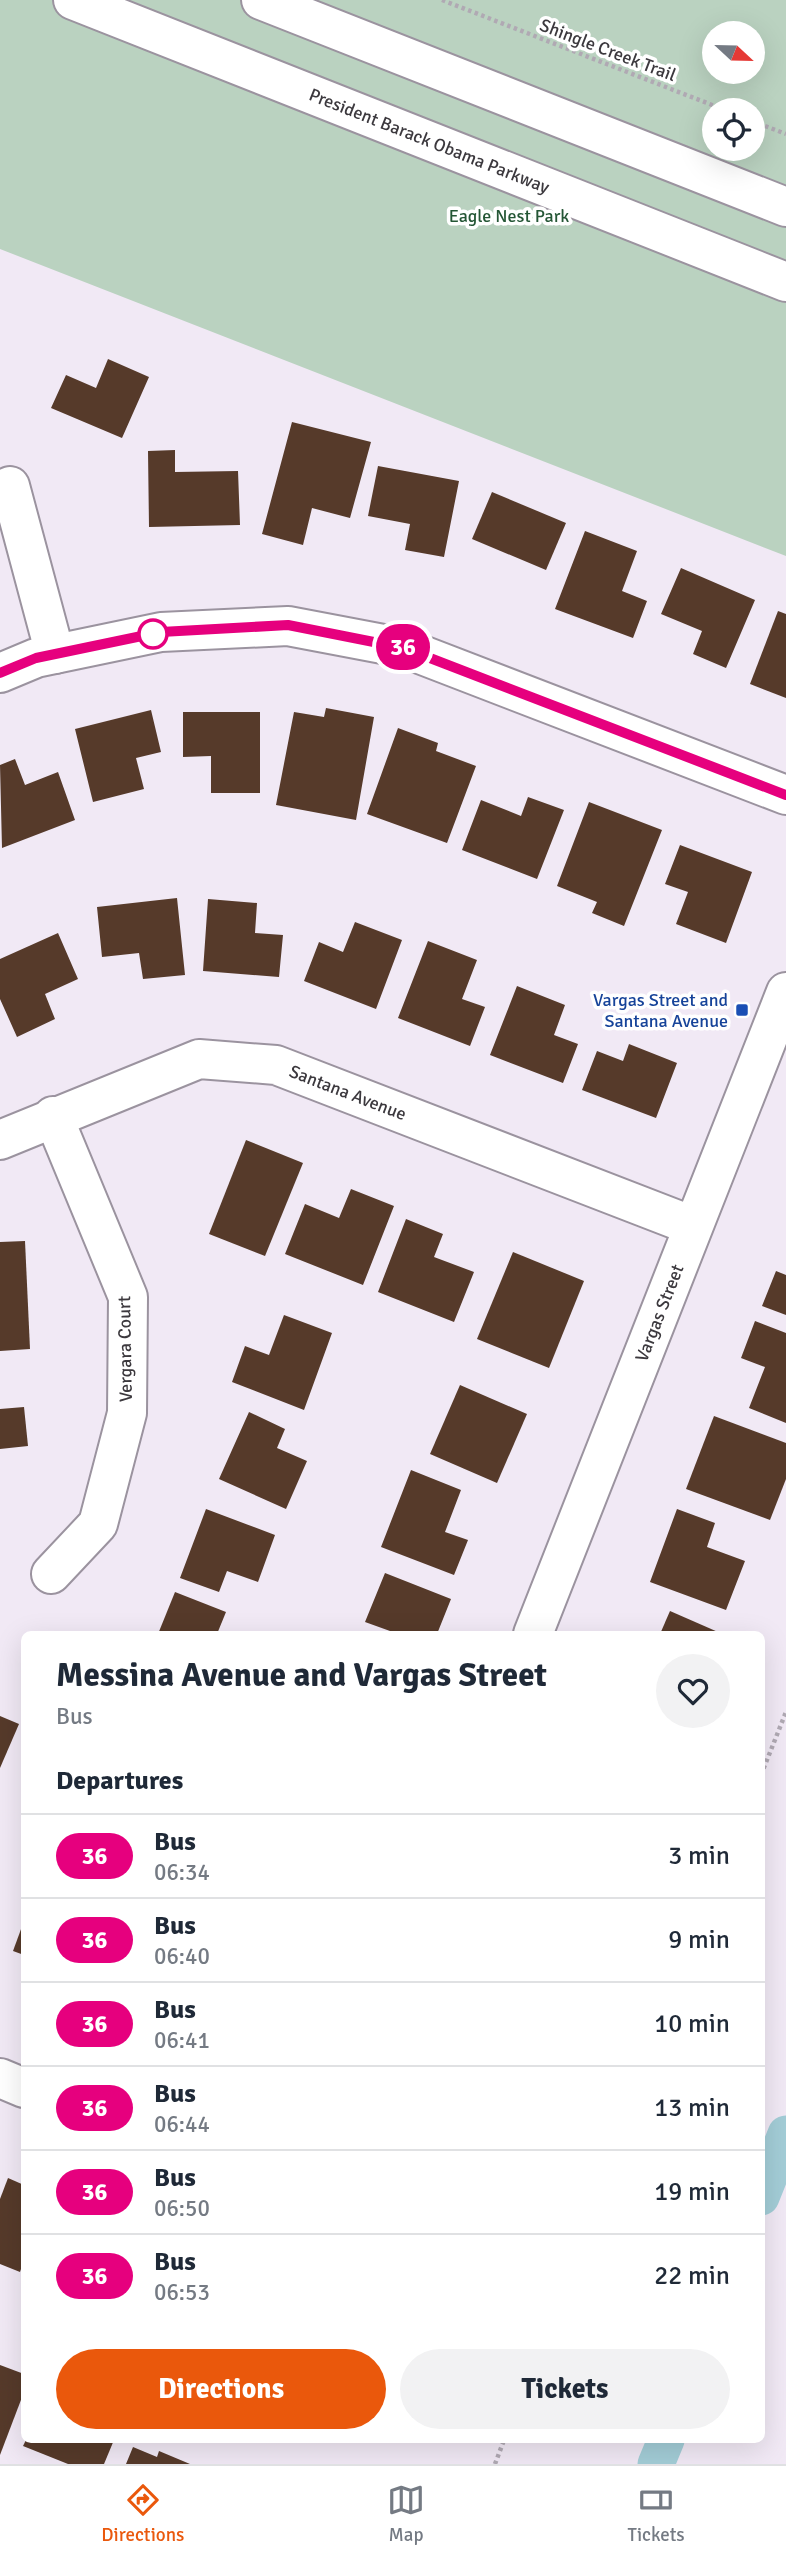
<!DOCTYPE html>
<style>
:root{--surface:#fff;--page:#f2f2f3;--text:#1f2937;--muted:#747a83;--line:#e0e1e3;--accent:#ea580c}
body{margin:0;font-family:Signika,sans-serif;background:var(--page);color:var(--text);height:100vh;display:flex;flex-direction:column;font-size:26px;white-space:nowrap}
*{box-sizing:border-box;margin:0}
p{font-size:23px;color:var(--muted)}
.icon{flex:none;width:38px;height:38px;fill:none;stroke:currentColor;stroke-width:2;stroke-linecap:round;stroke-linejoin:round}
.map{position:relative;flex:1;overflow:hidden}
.panel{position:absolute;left:21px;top:1631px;width:744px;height:812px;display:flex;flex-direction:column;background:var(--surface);border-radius:10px;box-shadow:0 7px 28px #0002}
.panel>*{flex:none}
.badge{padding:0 14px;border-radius:23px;font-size:24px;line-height:46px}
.needle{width:46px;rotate:112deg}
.buttons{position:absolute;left:702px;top:21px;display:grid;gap:14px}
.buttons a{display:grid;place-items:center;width:63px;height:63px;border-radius:50%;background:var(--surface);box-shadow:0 7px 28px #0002;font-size:35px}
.map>.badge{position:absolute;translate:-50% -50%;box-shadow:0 0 0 4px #fff}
h2{padding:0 35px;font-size:26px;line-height:63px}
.round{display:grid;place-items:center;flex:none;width:74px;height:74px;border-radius:37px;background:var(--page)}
.headline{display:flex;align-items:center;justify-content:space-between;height:119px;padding:0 35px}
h1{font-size:33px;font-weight:700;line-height:52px}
.primary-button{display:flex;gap:14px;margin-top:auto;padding:14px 35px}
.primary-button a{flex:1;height:80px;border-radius:42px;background:var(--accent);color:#fff;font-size:28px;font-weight:700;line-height:80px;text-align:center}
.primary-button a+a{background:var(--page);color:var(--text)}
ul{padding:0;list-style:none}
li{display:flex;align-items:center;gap:21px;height:84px;padding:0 35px;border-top:2px solid var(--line)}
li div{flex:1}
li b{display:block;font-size:26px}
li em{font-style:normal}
li .badge{min-width:77px;font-weight:700;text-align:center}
.dock{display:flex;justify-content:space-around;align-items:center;height:98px;border-top:2px solid var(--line);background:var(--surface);font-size:19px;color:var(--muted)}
.dock a{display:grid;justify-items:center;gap:4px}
.dock .active{color:var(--accent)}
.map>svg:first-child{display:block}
.green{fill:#bad2c0;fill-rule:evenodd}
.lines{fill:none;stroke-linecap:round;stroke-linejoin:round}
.canal{stroke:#a3cdd7;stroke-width:37}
.building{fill:#563a2a}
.minor-casing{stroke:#9b939f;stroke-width:42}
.path{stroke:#b0a9b3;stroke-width:4.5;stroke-dasharray:3.5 3.5;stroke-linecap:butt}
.minor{stroke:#fff;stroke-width:38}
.line-casing{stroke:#fff;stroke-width:16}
.line{stroke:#e6007e;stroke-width:10}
.stop-dot{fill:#fff;stroke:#e6007e;stroke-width:3.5}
.transit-dot{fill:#1a4fb4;stroke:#fff;stroke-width:2.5}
.labels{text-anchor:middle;stroke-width:7;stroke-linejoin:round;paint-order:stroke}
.street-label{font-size:18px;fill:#3c393e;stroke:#fff}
.park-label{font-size:18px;fill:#245635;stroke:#fff}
.transit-label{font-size:18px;fill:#164399;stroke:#fff;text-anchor:end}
</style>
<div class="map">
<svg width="786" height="2464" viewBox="0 0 786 2464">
<rect width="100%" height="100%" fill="#f1e9f5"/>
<!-- green -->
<path class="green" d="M0 0H786V556L0 249ZM714 33H752V72H714ZM714 110H752V149H714Z"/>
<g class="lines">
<!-- canal -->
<g class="canal">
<polyline points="761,2197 786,2134"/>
<polyline points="656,2464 666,2440"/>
</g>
</g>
<!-- building -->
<g class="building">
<polygon points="108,359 149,377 122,438 51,408 66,375 96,388"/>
<polygon points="292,422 371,442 350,518 312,508 303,545 262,534"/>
<polygon points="175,450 175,472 238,471 240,525 149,527 148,451"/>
<polygon points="378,466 459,481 444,557 405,550 410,524 368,516"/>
<polygon points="492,492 566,523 546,570 472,539"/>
<polygon points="585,531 637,551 622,591 647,601 633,638 555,609"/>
<polygon points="681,568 755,600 726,668 693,654 702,631 661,614"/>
<polygon points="778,611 786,614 786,698 750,684"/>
<polygon points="326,708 374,717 356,820 276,805 294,712 324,717"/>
<polygon points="151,710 161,752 136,758 144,789 93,802 75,729"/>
<polygon points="183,712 260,712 260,793 211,793 211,756 183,757"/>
<polygon points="398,728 438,743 436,751 476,766 447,843 367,814"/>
<polygon points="15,759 25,785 58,772 75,820 2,848 0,765"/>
<polygon points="528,797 564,810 537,879 462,850 481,800 521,816"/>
<polygon points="589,802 662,830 624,926 592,913 597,902 557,886"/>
<polygon points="680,845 752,872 726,943 676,924 688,892 665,884"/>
<polygon points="177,898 185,975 143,979 139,953 102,957 97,907"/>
<polygon points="208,899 257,903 255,933 283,935 279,977 203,971"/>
<polygon points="355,922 402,940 376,1009 304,981 319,942 343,952"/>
<polygon points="58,933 78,979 45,994 55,1019 17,1037 0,999 0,959"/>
<polygon points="428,941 477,960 462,999 485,1007 470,1046 398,1018"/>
<polygon points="517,986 565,1005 554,1035 578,1044 563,1083 490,1055"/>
<polygon points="629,1044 677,1063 656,1118 582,1090 597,1051 623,1061"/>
<polygon points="246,1140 303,1163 265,1256 209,1234"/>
<polygon points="351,1189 394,1206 363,1285 285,1254 305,1204 339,1218"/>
<polygon points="406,1219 443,1234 434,1257 474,1272 454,1322 378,1292"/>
<polygon points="25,1241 30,1349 0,1351 0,1242"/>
<polygon points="513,1252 584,1281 549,1368 477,1339"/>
<polygon points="776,1271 786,1275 786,1315 762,1306"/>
<polygon points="284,1315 332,1333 304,1410 232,1382 245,1346 269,1355"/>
<polygon points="755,1321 786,1333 786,1423 749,1408 765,1367 741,1358"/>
<polygon points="460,1385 527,1414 497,1483 430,1454"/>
<polygon points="24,1407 28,1446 0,1449 0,1409"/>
<polygon points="249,1412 285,1429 277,1448 307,1461 286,1509 219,1479"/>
<polygon points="714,1416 786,1443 786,1479 770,1520 686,1489"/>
<polygon points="411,1470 461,1490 445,1532 468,1540 454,1575 381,1547"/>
<polygon points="206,1509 275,1535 258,1582 227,1571 219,1592 180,1578"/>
<polygon points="677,1509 715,1523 707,1547 745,1561 726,1610 650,1582"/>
<polygon points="385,1573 451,1599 437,1634 388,1634 390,1631 365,1622"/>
<polygon points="175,1592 226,1612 217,1634 158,1634"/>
<polygon points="670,1611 718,1632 717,1634 660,1634"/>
<polygon points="0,1716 19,1724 0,1768"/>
<polygon points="24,1921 24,1955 13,1951"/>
<polygon points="8,2178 24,2185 24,2260 20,2272 0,2264 0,2199"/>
<polygon points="0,2365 24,2374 24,2392 0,2455"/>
<polygon points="26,2440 114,2440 104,2464 68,2464 23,2446"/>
<polygon points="133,2447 157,2457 159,2451 190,2464 126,2464"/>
</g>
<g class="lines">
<defs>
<g id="minor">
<path id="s1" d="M73 0 786 282"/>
<polyline points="261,0 786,207"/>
<polyline points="10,486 55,654"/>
<polyline points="0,673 36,658 161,632 288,626 404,648 786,795"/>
<path id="s2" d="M0 1140 199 1059 276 1065 693 1226"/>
<polyline points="51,1574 98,1524 127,1413 128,1297 53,1116"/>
<path id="s3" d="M533 1634 786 992"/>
<polyline points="0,2078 24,2088"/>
</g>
</defs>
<!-- minor casing -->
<use href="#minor" class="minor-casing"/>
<!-- path -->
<g class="path">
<polyline points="442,0 725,110"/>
<polyline points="752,121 786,134"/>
<polyline points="761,1775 786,1712"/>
<polyline points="495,2464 504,2440"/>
</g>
<!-- minor -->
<use href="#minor" class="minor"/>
</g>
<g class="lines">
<defs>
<polyline id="line" points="0,673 36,658 161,632 288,625 404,648 786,795"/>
</defs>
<!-- line casing -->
<use href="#line" class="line-casing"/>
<!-- line -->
<use href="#line" class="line"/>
</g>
<!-- markers -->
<circle class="stop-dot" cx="153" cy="634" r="14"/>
<rect class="transit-dot" x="735" y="1003" width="14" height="14" rx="3.5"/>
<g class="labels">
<!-- street labels -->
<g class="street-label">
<text transform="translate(608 50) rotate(21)" y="6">Shingle Creek Trail</text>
<text dy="6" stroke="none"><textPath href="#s1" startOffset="383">President Barack Obama Parkway</textPath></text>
<text dy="6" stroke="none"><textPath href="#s2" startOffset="369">Santana Avenue</textPath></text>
<text dy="6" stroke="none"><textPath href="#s3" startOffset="345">Vargas Street</textPath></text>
<text transform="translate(125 1349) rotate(-91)" y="6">Vergara Court</text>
</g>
<!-- park labels -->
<g class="park-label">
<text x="509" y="222">Eagle Nest Park</text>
</g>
<!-- transit labels -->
<g class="transit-label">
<text x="728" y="1006">Vargas Street and<tspan x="728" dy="21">Santana Avenue</tspan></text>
</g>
</g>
</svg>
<div class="buttons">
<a><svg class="needle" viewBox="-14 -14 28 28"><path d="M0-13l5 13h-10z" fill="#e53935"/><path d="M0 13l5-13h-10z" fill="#747a83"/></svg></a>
<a><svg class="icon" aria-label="locate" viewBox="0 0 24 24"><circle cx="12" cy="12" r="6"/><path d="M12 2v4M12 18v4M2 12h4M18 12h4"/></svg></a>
</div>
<b class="badge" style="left:403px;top:647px;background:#e6007e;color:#fff">36</b>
<section class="panel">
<div class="headline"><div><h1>Messina Avenue and Vargas Street</h1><p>Bus</p></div><a class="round"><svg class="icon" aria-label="heart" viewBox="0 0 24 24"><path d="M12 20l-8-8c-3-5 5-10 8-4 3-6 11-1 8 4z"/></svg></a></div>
<h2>Departures</h2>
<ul>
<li><span class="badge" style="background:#e6007e;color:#fff">36</span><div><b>Bus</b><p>06:34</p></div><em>3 min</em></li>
<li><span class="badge" style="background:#e6007e;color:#fff">36</span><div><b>Bus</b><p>06:40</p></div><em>9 min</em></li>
<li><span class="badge" style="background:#e6007e;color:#fff">36</span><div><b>Bus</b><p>06:41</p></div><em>10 min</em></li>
<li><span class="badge" style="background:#e6007e;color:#fff">36</span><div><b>Bus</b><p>06:44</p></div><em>13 min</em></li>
<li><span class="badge" style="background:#e6007e;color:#fff">36</span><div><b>Bus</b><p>06:50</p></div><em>19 min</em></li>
<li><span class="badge" style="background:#e6007e;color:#fff">36</span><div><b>Bus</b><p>06:53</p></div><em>22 min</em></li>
</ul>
<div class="primary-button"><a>Directions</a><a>Tickets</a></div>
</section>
</div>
<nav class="dock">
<a class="active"><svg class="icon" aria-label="directions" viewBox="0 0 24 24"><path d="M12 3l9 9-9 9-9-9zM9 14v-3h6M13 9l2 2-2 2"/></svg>Directions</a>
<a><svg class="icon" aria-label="map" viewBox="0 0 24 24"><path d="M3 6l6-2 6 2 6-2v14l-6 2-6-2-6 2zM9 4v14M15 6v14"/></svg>Map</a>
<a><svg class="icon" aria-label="tickets" viewBox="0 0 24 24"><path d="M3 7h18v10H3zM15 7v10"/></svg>Tickets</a>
</nav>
